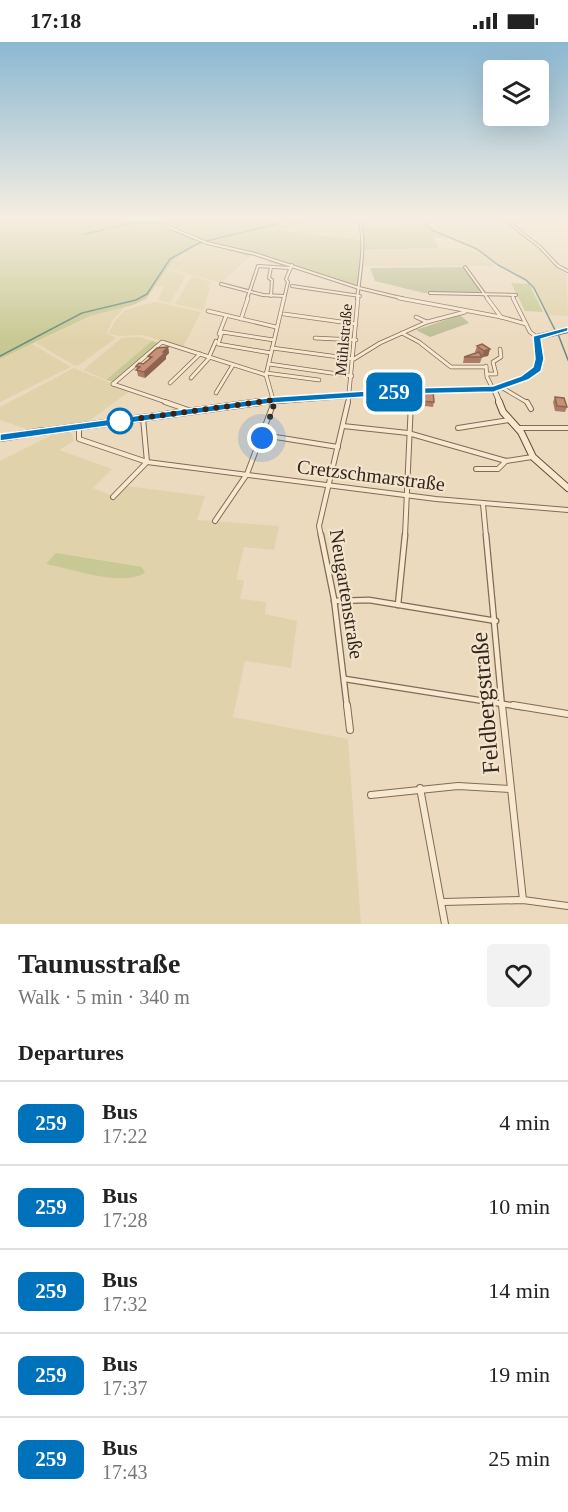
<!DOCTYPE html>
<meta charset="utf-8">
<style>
:root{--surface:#fff;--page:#f2f2f2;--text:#222;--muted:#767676;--line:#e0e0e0}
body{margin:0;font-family:Georgia,serif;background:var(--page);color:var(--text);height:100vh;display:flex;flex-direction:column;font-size:22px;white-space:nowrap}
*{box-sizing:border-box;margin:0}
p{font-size:20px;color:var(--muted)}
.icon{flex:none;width:33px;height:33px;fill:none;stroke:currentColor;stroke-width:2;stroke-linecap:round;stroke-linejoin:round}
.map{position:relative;height:882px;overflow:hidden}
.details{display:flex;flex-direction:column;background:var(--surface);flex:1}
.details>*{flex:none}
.badge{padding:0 12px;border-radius:9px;font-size:21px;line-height:39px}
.buttons{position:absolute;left:483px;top:18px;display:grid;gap:12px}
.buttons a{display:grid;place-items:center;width:66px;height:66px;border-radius:6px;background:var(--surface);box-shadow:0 6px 24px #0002;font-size:30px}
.you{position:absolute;width:30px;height:30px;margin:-15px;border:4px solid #fff;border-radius:50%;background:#1a73e8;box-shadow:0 0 0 9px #1a73e833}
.map>.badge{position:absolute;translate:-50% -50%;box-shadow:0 0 0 3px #fff}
h2{padding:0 18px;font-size:22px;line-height:54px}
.round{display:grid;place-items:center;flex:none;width:63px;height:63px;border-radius:6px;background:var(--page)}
.summary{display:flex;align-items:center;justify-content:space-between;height:102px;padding:0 18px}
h1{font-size:28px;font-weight:600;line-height:45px}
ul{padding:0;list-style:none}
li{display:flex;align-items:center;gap:18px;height:84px;padding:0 18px;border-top:2px solid var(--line)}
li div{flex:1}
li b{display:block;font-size:22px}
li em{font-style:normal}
li .badge{min-width:66px;font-weight:700;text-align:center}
.status{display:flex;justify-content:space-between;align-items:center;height:42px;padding:0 30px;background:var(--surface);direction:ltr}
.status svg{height:16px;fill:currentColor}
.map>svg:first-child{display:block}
.farmland{fill:#e0d3ab}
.green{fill:#c7c893}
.cemetery{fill:#bbbd92}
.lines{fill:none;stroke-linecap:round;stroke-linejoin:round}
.stream{stroke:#698a7f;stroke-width:1.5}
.street-far4-casing{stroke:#826a57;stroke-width:4}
.street-far3-casing{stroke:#826a57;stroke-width:4.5}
.street-far2-casing{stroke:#826a57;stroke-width:6}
.street-far1-casing{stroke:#826a57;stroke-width:7}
.street-casing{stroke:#826a57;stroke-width:8}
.secondary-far1-casing{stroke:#644c3b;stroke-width:6}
.secondary-casing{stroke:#644c3b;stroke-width:8}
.street-far4{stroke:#f7e8d0;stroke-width:2}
.street-far3{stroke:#f7e8d0;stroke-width:3}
.street-far2{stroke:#f7e8d0;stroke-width:4}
.street-far1{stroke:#f7e8d0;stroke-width:4.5}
.street{stroke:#f7e8d0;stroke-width:6}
.secondary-far1{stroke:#f7e8d0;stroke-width:4.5}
.secondary{stroke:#f7e8d0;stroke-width:6}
.wall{fill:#ac7c65}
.shaded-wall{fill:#8c6552}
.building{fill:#c89075;stroke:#8c6552;stroke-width:1.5}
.line{fill:#0072bc;stroke:#fff;stroke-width:1.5}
.walk{stroke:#32251c;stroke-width:6;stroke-dasharray:0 10.8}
.stop-dot{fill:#fff;stroke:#0072bc;stroke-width:3}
.labels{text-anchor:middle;stroke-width:4.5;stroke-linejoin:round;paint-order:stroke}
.far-street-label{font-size:16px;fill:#32251c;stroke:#f3e5cd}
.street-label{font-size:20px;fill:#32251c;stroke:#f3e5cd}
.near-street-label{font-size:24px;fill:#32251c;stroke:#f3e5cd}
</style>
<div class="status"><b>17:18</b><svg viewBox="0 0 49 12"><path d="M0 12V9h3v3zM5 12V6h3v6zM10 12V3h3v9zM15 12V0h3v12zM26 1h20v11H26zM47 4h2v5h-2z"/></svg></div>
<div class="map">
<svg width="568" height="882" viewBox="0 0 568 882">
<rect width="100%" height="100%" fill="#ebdabe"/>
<!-- farmland -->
<g class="farmland">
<polygon points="309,176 354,176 359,183 360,198 282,188 300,182"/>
<polygon points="357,176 502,176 540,206 556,224 566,229 568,274 548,273 534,246 526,238 498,223 477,207 432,188 426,182 361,183"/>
<polygon points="205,201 205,202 249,215 221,241 167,226 173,218 191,205"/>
<polygon points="466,206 482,213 494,224 361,224 363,209"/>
<polygon points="167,227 186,233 170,261 158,258 164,245 156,244"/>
<polygon points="192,234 211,240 207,245 210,246 203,268 175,262"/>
<polygon points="155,260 201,270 183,305 142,293 119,294 111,292 109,290 115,279 125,268"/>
<polygon points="126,264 112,279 107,291 116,296 79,323 75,324 36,301 90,274"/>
<polygon points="139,295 152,299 106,338 83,328 122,296"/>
<polygon points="32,302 71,325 0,360 0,317"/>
<polygon points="74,326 130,349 86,381 29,388 0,378 0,365"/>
<polygon points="71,390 74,399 59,408 112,427 93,446 115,455 126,444 205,454 197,478 279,484 274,508 244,505 236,537 244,539 240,557 266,560 265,572 297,579 291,626 245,619 233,675 348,697 361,882 0,882 0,419 50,394"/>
</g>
<!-- green -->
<g class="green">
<polygon points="0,176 276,176 283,184 302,176 309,176 300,182 283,188 313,192 309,199 313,193 362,198 361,183 427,182 432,188 446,196 434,196 438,206 363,208 359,246 292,223 289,225 268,220 271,217 254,211 249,215 205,202 208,201 191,205 173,218 146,257 133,263 90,274 0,317"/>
<polygon points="511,241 529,242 543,270 525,269"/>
<polygon points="152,299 159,301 114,340 106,338"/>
<path d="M56 511 142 525 145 531C121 545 73 527 46 522Z"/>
</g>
<!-- cemetery -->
<g class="cemetery">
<polygon points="464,225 482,248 478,250 424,251 375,239 370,226"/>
<polygon points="460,273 469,281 430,295 416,288"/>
</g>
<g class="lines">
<!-- stream -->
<g class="stream">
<polyline points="426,176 427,183 432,188 477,207 498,223 526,238 534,246 555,288"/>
<polyline points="107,186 142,180 158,182"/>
<polyline points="175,189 193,197"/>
<polyline points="84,192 104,188"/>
<polyline points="206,199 277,182 273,176"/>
<polyline points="558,292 568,318"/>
<polyline points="0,314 82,271 136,258 147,252 170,217 201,200"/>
</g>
<defs>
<g id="street-far4">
<path d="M357 176C368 190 359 239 357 257"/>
<polyline points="503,176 540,205 558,224 568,229"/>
<polyline points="164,183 207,201 255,212 359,246 405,257"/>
<polyline points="271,225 269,236 272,238 271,254"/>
<polyline points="465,225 488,257"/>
<polyline points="221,242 263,253 284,254"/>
<polyline points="292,244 360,254"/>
<polyline points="430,251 516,253"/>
<polyline points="512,253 514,257"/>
<polyline points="247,257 258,224 290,226"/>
<polyline points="284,257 288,240 286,237 292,223"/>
</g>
<g id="street-far3">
<polyline points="399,256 501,275 526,282"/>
<polyline points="487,256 501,275"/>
<polyline points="513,256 530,290 537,295"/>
<polyline points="208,269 276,285"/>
<polyline points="284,272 356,282"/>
<polyline points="416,275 427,280"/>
<polyline points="241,277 248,256"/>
<polyline points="402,291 419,300 451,325 486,325"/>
<polyline points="219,292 226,274"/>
<polyline points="315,296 356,298"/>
<polyline points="272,306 354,317 380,301 427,280 465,270"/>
<polyline points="271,311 218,302 222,290 274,298"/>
<polyline points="209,315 216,299"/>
<polyline points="269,322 352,334"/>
<polyline points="486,324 487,335 493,347"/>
<polyline points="266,331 319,338"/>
<polyline points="487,332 496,332 493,320 501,315 500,307"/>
<polyline points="191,336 210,315"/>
<polyline points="170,341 200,312"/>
<polyline points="113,342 162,300 266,333"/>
<polyline points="113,342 169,361"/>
<polyline points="501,345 528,361"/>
<polyline points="216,351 233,323"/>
<polyline points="274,361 266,333 284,256"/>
<polyline points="348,361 358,256"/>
<polyline points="411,361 411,349"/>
</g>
<g id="street-far2">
<polyline points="165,360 191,369"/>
<polyline points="527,360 531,367"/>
<polyline points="343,384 408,391 506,419 532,415"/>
<polyline points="79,385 79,397 147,420 436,457 568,468"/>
<polyline points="458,386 509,378"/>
<polyline points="518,386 568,386"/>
<polyline points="263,393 338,405"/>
<polyline points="476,427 498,427 506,419"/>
<polyline points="113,455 147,420 143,376"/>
<polyline points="483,462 486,494"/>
<polyline points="215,479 247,432 274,360"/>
<polyline points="321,494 319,484 348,360"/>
<polyline points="405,494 411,360"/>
</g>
<g id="street-far1">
<polyline points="321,493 334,557 347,665"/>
<polyline points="486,493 502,665"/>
<polyline points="334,559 369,558 496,579"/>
<polyline points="398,563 405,493"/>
<polyline points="345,637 522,665"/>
</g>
<g id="street">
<polyline points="347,663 350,688"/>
<polyline points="502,663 523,858"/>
<polyline points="513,663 568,672"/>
<polyline points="420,746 445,882"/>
<polyline points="371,753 458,744 510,747"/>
<polyline points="443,860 523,858 568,864"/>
</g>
<g id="secondary-far1">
<polyline points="494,347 500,361"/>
<polyline points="249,361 411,349 494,347 528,334 538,327 540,317 537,295 568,288"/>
</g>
<g id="secondary">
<polyline points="499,360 503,370 521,390 533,415 568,446"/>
<polyline points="40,390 260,360"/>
<polyline points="0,396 44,389"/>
</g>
</defs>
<!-- street-far4 casing -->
<use href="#street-far4" class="street-far4-casing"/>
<!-- street-far3 casing -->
<use href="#street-far3" class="street-far3-casing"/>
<!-- street-far2 casing -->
<use href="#street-far2" class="street-far2-casing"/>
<!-- street-far1 casing -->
<use href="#street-far1" class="street-far1-casing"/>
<!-- street casing -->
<use href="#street" class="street-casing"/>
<!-- secondary-far1 casing -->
<use href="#secondary-far1" class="secondary-far1-casing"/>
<!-- secondary casing -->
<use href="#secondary" class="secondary-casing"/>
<!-- street-far4 -->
<use href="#street-far4" class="street-far4"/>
<!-- street-far3 -->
<use href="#street-far3" class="street-far3"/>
<!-- street-far2 -->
<use href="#street-far2" class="street-far2"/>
<!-- street-far1 -->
<use href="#street-far1" class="street-far1"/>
<!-- street -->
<use href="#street" class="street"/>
<!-- secondary-far1 -->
<use href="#secondary-far1" class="secondary-far1"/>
<!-- secondary -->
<use href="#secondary" class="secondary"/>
</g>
<!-- wall -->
<g class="wall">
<polygon points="477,304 490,307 488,314 482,315 481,314 482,315 480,321 463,321 464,315 477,311 475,310"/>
<polygon points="168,305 169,311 166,314 166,317 145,336 138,334 136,324 143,322 149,317 148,314"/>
<polygon points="418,349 434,360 433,365 417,363"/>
<polygon points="555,355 567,365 565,370 555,369 553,360"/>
</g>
<!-- shaded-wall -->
<g class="shaded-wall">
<polygon points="168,305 169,311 166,314 166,317 145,336 144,330"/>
<polygon points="490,307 488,314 482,315 484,309"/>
</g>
<!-- building -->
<g class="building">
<polygon points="482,302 490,307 484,309 477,304"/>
<polygon points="168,305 163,310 165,311 144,330 136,328 140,325 136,324 139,321 143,322 152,315 148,314 157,306"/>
<polygon points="479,310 482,315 464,315"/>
<polygon points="418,349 433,349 434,360 418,359"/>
<polygon points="555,355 564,356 567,365 557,364"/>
</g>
<!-- sky -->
<linearGradient id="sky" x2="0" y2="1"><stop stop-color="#8bb8d2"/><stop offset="0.59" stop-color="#f6eee2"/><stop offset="1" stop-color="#f6eee2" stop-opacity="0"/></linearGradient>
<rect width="568" height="299" fill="url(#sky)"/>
<!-- line -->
<polygon class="line" points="568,285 568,289 541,297 544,317 541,329 528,338 494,350 411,352 274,361 0,399 0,392 274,355 411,346 493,344 521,334 533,325 535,317 533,294"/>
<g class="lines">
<!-- walk -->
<polyline class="walk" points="120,379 274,358 273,367 262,396"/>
</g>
<!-- markers -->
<circle class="stop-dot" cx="120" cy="379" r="12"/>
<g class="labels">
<!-- far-street labels -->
<g class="far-street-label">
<text transform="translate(343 298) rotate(-85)" y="6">Mühlstraße</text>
</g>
<!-- street labels -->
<g class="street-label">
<text transform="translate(371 433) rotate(7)" y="7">Cretzschmarstraße</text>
<text transform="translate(347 552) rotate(81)" y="7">Neugartenstraße</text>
</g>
<!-- near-street labels -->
<g class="near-street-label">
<text transform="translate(485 661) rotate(-95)" y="8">Feldbergstraße</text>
</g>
</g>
</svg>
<div class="buttons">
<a><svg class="icon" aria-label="layers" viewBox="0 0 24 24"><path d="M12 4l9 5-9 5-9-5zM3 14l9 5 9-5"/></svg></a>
</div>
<div class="you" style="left:262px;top:396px"></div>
<b class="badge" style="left:394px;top:350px;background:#0072bc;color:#fff">259</b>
</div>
<section class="details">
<div class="summary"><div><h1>Taunusstraße</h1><p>Walk · 5 min · 340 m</p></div><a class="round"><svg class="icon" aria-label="heart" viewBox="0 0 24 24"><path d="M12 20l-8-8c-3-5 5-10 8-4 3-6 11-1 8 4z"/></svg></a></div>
<h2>Departures</h2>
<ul>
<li><span class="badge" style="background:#0072bc;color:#fff">259</span><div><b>Bus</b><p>17:22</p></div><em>4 min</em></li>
<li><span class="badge" style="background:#0072bc;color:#fff">259</span><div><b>Bus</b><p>17:28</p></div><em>10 min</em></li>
<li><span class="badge" style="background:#0072bc;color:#fff">259</span><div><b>Bus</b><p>17:32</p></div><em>14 min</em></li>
<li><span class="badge" style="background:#0072bc;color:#fff">259</span><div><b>Bus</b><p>17:37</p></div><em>19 min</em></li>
<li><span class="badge" style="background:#0072bc;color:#fff">259</span><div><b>Bus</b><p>17:43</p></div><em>25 min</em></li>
</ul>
</section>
